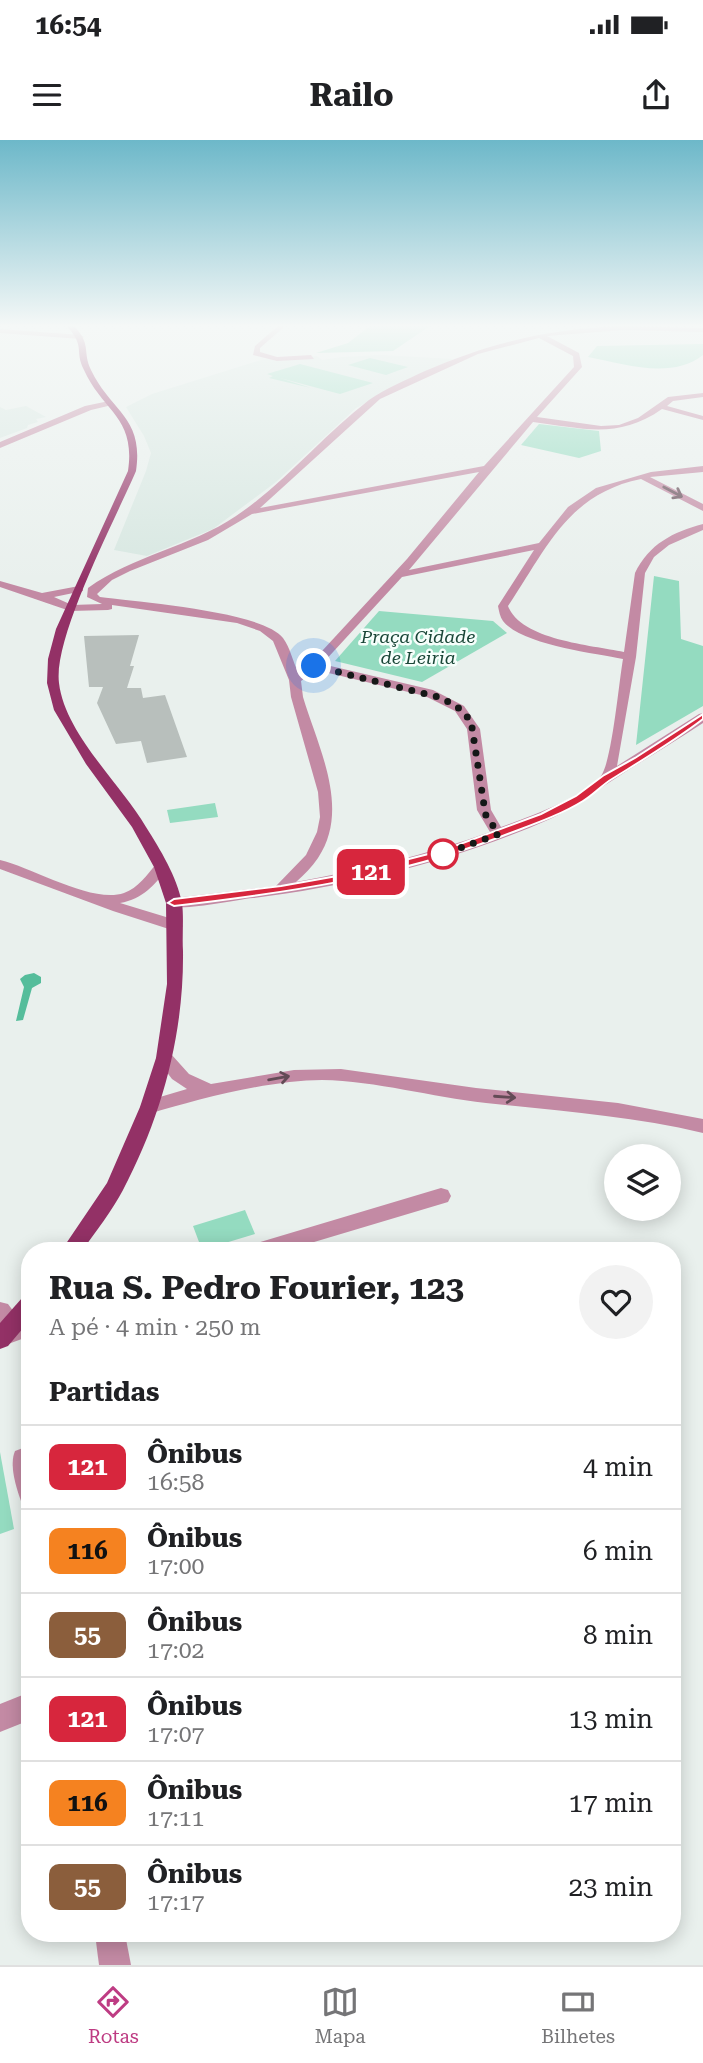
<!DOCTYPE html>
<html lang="pt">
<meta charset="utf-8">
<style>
:root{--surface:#fff;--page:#f2f2f2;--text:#202124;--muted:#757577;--line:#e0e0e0;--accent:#be3c83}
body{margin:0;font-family:"Roboto Serif",serif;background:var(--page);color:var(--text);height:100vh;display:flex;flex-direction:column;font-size:26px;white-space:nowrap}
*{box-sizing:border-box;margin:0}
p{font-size:23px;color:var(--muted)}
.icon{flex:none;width:38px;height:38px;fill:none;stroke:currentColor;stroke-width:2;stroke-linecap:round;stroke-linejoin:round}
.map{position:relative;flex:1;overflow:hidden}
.details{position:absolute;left:21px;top:1102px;width:660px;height:700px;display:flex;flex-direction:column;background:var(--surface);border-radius:28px;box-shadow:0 4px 18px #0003}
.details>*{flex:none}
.badge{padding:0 14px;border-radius:10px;font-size:24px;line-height:46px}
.controls{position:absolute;left:604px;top:1004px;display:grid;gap:14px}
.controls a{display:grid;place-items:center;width:77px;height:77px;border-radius:50%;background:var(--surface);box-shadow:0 4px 18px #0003;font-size:35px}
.you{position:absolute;width:35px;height:35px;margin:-18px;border:5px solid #fff;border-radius:50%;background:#1a73e8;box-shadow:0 0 0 10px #1a73e833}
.map>.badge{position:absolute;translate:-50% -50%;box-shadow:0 0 0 4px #fff}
h2{padding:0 28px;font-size:26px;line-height:63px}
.round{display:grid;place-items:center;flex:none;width:74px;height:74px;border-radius:37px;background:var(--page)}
.summary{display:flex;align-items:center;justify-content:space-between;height:119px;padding:0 28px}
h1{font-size:33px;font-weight:700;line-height:52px}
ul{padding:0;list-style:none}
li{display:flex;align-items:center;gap:21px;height:84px;padding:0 28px;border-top:2px solid var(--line)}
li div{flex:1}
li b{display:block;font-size:26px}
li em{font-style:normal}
li .badge{min-width:77px;font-weight:700;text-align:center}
.status{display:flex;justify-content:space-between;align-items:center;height:49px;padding:0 35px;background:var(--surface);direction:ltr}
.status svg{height:19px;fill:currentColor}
header{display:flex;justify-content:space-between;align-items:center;height:91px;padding:0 28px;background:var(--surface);font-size:32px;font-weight:700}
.menu{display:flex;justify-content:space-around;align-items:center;height:98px;border-top:2px solid var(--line);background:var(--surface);font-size:19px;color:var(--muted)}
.menu a{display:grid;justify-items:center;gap:4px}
.menu .current{color:var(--accent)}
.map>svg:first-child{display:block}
.built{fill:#d7e7e1}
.green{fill:#94dbc0}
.water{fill:#55bd9b}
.building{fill:#b8bfbc}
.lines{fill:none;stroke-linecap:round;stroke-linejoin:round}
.minor{fill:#c38aa4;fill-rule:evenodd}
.major{fill:#933166;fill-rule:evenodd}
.oneway{stroke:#634b56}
.line{fill:#d7263d;stroke:#fff;stroke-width:2}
.walk{stroke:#151817;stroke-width:7;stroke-dasharray:0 12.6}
.stop-dot{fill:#fff;stroke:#d7263d;stroke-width:3.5}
.labels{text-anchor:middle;stroke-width:5;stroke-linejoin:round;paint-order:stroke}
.far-park-label{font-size:18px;font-style:italic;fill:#194637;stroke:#f6fefb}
</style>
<div class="status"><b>16:54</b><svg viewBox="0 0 49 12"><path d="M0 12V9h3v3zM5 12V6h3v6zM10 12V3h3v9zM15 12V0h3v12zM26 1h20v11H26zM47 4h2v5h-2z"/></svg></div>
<header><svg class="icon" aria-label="menu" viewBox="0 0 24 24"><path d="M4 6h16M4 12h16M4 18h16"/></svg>Railo<svg class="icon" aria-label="share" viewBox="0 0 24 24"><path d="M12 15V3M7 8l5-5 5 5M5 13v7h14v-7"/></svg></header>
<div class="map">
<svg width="703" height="1825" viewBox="0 0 703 1825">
<rect width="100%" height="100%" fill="#e9f0ed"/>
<!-- built -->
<g class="built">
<polygon points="317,216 322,220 342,217 381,215 453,219 356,268 276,342 213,389 147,416 114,410 146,331 151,313 144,296 126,267 152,254 261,220"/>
<polygon points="26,266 46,277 36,279 38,282 28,285 27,288 0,298 0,267 6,270"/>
</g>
<!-- green -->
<g class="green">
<polygon points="370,186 430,186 393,211 316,213 348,203"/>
<path d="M703 204V215C671 240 625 224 588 217L597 206Z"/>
<polygon points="370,218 408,227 386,235 348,225"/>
<polygon points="300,224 373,243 340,254 280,238 311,248 269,238 273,236 267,234"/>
<polygon points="539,284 599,291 601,311 579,318 521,305"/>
<polygon points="654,436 679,441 681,499 703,506 703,566 636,605"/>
<polygon points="379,471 493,481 507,493 422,542 335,521"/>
<polygon points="215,663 218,677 170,683 167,670"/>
<polygon points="245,1070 255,1094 202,1110 193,1086"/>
<polygon points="0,1312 14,1389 0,1394"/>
</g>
<!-- water -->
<polygon class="water" points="34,833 41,837 41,843 32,848 23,880 16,881 24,847 20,839 25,835"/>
<!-- building -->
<polygon class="building" points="139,495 130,526 134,526 127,548 141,548 143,558 165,555 187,617 147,623 141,601 116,604 97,563 103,547 89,547 84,496"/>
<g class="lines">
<!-- minor -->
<g class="minor">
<polygon points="278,186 285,186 260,208 260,212 277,217 311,215 314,219 277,221 253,215 255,206"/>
<path d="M621 186 703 188V192L623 190 547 196 579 213 582 227 537 277 601 286 619 285 638 278 668 257 703 253V257L673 261 667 266 703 276V280L662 269C618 300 582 288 533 282L409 430 539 403 568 367 596 348 651 332 703 326V332L650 337 703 364V371L641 339C567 354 546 410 508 466 521 500 591 505 624 512L635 433C649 404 673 392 703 384V390L669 405 654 417 645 433 636 517 617 626 699 574 703 573V583C673 603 643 620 613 640 592 653 574 668 550 679 458 720 353 746 253 758 233 760 186 771 169 766L166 763 169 760 174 758 276 746 306 715 317 692 320 677 318 652 291 557 289 540 273 501 260 491 237 483 112 465V469L108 470 70 471 0 447V441L42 453 79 446 83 447V451L54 457 72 465 102 464 87 457 88 448C134 415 190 407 236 376 285 343 322 296 369 260 386 248 406 240 425 231 492 202 549 189 621 186ZM539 198 573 216 574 227 484 326 260 368 380 259 478 214ZM479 332 407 419 310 524 298 532C293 522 290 507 283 498 262 471 137 462 100 457L97 454 112 440 130 431 208 400 252 374ZM534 410 498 466C499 471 500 477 503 481 522 505 594 513 623 519 619 541 612 621 601 636 587 656 526 678 501 687L491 670 480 589 464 566 433 550 322 524 402 437ZM316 530 425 556 455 571 467 589 477 670 490 692C427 715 362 730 296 742 304 735 312 727 318 718 351 669 318 607 303 557L301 541Z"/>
<polygon points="0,189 81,195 84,197 81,199 0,193"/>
<polygon points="109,261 112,265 91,270 0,308 0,302 85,266"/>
<path d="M0 720C34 728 92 764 124 753 138 748 147 735 156 724H166L168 727C155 745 143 759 120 763L166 777 183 786 175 791 113 771 0 729Z"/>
<path d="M165 912 171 914 189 934 211 944 294 930 341 929 476 948 618 963 703 979V993C631 976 559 971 486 963 431 957 377 941 322 940 271 940 198 959 149 974L143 972 140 967 143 962 187 949 172 939 156 918 159 914Z"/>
<polygon points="441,1048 448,1050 451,1056 448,1062 284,1111 247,1111 250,1105 257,1103"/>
<polygon points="0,1162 8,1164 20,1180 30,1177 30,1196 0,1207"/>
<path d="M23 1308 30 1310V1365L21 1361C16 1347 9 1325 15 1311Z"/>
<polygon points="30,1552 30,1580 0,1592 0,1564"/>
<polygon points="95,1794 125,1794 131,1825 99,1825"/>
</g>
<!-- major -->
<g class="major">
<path d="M67 186H74C92 205 82 211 91 230 111 272 144 277 136 331 116 378 53 497 59 543 65 594 121 644 146 687 160 709 177 737 182 763 184 778 182 796 183 811 184 894 162 976 123 1050 112 1071 96 1091 82 1111H61L107 1043 140 967 156 918 167 844 166 763 154 727 132 687 86 624 54 570 47 543 48 519 56 489 128 331C136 277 103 272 84 230 74 210 86 208 67 186Z"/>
<polygon points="30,1155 30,1180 8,1206 0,1209 0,1183 22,1158"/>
</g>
</g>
<!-- one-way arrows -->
<defs><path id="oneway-shaft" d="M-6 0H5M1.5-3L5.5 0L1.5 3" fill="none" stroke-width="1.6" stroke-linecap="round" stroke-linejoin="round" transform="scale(1.75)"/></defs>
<g class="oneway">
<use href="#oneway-shaft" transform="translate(673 352) rotate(28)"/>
<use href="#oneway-shaft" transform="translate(279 938) rotate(-10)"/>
<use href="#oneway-shaft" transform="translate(505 957) rotate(4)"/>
</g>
<!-- sky -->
<linearGradient id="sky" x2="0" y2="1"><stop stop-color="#6db8c9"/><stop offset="0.42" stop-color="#f5f8f7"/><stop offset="1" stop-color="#f5f8f7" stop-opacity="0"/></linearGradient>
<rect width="703" height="442" fill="url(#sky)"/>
<!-- line -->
<path class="line" d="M703 574V579C676 600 644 619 612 639 602 645 593 655 583 661 557 677 528 686 500 697 395 737 286 753 174 766L168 763 174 759 281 746 354 733 444 710 541 674 576 656 604 635 635 618Z"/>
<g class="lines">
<!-- walk -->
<polyline class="walk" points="314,526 442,558 460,569 471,581 484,665 486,676 499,694 443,714"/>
</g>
<!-- markers -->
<circle class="stop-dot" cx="443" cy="714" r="14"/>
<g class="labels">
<!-- far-park labels -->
<g class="far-park-label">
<text x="418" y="503">Praça Cidade<tspan x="418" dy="21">de Leiria</tspan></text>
</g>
</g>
</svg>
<div class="controls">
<a><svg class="icon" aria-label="layers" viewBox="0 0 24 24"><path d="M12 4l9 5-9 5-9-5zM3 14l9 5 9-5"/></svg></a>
</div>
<div class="you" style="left:314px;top:526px"></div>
<b class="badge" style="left:371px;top:732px;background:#d7263d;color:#fff">121</b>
<section class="details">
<div class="summary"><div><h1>Rua S. Pedro Fourier, 123</h1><p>A pé · 4 min · 250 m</p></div><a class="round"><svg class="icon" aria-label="heart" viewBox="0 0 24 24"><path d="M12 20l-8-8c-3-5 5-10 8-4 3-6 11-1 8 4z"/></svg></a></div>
<h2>Partidas</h2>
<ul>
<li><span class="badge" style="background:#d7263d;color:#fff">121</span><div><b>Ônibus</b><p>16:58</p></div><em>4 min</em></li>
<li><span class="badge" style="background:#f58220;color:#111">116</span><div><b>Ônibus</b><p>17:00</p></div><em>6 min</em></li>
<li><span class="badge" style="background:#8b5e3c;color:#fff">55</span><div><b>Ônibus</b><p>17:02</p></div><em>8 min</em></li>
<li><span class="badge" style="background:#d7263d;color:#fff">121</span><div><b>Ônibus</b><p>17:07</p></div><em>13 min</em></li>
<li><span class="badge" style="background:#f58220;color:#111">116</span><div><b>Ônibus</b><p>17:11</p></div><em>17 min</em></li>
<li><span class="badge" style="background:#8b5e3c;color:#fff">55</span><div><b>Ônibus</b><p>17:17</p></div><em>23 min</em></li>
</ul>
</section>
</div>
<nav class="menu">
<a class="current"><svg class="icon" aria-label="directions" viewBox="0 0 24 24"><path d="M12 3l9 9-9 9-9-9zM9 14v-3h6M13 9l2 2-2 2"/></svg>Rotas</a>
<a><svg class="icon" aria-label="map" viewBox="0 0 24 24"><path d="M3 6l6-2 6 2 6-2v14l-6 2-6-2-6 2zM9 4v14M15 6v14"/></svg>Mapa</a>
<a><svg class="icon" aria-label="tickets" viewBox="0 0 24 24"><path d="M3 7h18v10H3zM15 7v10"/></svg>Bilhetes</a>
</nav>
